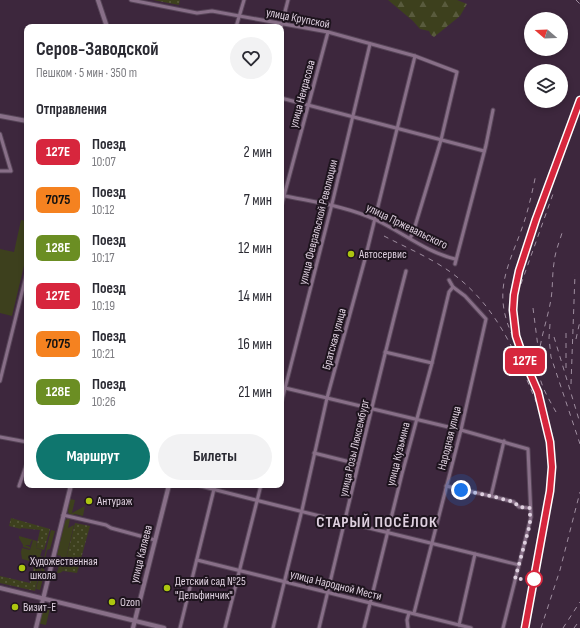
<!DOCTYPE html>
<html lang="ru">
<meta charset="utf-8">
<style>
:root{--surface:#fff;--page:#f2f2f3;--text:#2b2b33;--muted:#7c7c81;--accent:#0f766e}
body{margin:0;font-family:"Sofia Sans Condensed",sans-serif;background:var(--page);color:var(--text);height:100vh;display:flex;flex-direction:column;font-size:15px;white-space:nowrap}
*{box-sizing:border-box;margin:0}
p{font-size:13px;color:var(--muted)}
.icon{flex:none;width:22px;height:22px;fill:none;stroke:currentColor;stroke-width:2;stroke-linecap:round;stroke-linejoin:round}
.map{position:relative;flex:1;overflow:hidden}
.panel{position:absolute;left:24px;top:24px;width:260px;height:464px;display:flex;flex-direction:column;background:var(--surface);border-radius:8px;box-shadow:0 2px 6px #0003}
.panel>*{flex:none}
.badge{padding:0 8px;border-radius:6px;font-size:14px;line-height:26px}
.needle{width:26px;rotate:289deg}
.controls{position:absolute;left:524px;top:12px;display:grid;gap:8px}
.controls a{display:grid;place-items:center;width:44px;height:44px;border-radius:50%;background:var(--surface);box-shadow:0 2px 6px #0003;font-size:20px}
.you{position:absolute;width:20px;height:20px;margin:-10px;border:3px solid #fff;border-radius:50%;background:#1a73e8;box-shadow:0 0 0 6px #1a73e833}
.map>.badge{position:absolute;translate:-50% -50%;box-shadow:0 0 0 2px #fff}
h2{padding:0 12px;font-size:15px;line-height:36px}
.round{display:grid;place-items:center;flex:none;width:42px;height:42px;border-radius:21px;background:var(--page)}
.overview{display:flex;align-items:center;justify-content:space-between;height:68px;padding:0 12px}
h1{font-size:19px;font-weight:700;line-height:30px}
.button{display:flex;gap:8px;margin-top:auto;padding:8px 12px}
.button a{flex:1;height:46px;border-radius:24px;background:var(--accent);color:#fff;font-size:16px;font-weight:700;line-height:46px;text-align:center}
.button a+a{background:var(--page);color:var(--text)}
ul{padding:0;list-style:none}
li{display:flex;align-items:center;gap:12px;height:48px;padding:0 12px}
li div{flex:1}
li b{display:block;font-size:15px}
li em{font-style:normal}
li .badge{min-width:44px;font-weight:700;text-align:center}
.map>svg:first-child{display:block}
.grass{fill:#3d401d}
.forest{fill:url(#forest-firs)}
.park{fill:url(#park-dots)}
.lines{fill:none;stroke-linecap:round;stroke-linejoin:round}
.street-casing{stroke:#574558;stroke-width:5}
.secondary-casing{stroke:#574558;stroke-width:6}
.street{stroke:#886f88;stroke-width:3}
.secondary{stroke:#886f88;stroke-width:4}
.rail{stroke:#9e8d9f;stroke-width:1;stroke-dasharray:5 5;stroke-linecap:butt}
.line-casing{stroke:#fff;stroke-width:9}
.line{stroke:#d7263d;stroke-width:6}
.walk{stroke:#ded0df;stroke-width:4;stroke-dasharray:0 7.2}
.poi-dot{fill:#adc610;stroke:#1e141e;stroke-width:1.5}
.stop-dot{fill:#fff;stroke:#d7263d;stroke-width:2}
.labels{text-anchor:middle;stroke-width:4;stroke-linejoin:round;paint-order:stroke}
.street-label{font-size:12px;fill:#ded0df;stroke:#1e141e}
.poi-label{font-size:12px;fill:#ded0df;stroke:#1e141e;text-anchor:start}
.district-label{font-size:16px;font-weight:bold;letter-spacing:1px;fill:#ded0df;stroke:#1e141e}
</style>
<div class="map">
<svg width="580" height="628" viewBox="0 0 580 628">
<defs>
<pattern id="forest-firs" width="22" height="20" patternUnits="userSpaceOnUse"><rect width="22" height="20" fill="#3d401d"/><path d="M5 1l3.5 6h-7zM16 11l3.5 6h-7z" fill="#595b3d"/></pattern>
<pattern id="park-dots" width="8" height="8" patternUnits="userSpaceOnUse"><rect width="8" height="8" fill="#3d401d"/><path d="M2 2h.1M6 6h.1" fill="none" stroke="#595b3d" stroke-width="1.8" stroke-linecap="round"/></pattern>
</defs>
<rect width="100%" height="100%" fill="#3d273d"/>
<!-- grass -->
<g class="grass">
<polygon points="21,220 27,221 27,253 12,316 0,313 0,249 14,252"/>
<polygon points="70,499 75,500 71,517 68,512"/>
<polygon points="85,506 83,516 75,514 72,516 72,513"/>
<polygon points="67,519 70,519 68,528 74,525 63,571 60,573 57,573 61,556 57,555 65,521"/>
<polygon points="51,530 55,531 50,549 47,550 43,568 45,571 40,590 36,589"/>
<polygon points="19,536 37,541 36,548 42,550 39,560 33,571 34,561 31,559 29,561 22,559 21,552 22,548 30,550 33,540 31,541 30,545 25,545 30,547 30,549 23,547 23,545 19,538"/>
<polygon points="51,603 55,604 54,609 50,608 46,625 37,623 41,606 50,608"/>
</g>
<!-- forest -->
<polygon class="forest" points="388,0 457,0 467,4 460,16 434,37 431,35 429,31 420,29 413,21"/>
<!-- park -->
<g class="park">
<polygon points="153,0 180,0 179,5"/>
<polygon points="11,518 50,529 44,550 36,548 40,530 21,528 21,529 9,526"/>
<polygon points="75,523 90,526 77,573 63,571"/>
<polygon points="40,556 43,557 35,591 0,583 0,576 30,583 33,571"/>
</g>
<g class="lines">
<defs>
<g id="street">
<polyline points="131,0 197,13 212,11 328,32 415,56 457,72 441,140 413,233 410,238"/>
<polyline points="236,27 244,0"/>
<polyline points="281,27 288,0"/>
<polyline points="281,98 484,151"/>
<polyline points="0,134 11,171 0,171"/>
<path d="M281 195C313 202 346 206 376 220 402 232 426 252 455 259"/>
<polyline points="281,207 328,32"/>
<polyline points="455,264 486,145 493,110"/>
<polyline points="385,352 432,363"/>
<polyline points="0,381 27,272"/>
<polyline points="281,387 461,430 528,449 531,517 503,628"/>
<polyline points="281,404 332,204 370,44"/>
<polyline points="0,437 27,442"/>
<polyline points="314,453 358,464"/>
<path d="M197 485C304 513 412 538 519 565"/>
<polyline points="19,486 27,463"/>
<polyline points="446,486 491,496 514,502 519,507 530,508"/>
<polyline points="491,496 504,441"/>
<polyline points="63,515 106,525 111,528 155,540"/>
<polyline points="197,560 471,628"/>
<polyline points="414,613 461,430 486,319 465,296 453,287 449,280"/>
<polyline points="459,625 475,554"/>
<polyline points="180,628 215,485"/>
<polyline points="225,628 261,485"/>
<polyline points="273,628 302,510 327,398 365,259 415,56"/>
<path d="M319 628C348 509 375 390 406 271"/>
<polyline points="364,628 402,474 432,363 449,292 453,287"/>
<polyline points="408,628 407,620 409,613"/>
</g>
<g id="secondary">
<polyline points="98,0 107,27"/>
<polyline points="0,116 27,121"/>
<polyline points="0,588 164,628"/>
<polyline points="36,628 71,485"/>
<polyline points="133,628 169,485"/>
</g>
</defs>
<!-- street casing -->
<use href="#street" class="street-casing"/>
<!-- secondary casing -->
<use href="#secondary" class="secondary-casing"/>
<!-- street -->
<use href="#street" class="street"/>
<!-- secondary -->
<use href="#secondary" class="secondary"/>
<!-- rail -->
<g class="rail">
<polyline points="576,0 580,4"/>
<path d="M384 236C405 247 429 257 449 271 496 304 516 353 537 404"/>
<polyline points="521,284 553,194"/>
<polyline points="533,308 538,347"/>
<polyline points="550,324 549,338 551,357 580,444"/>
<path d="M513 337C493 294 506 271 521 231 528 212 532 193 536 174"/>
<polyline points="554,337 580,423"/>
<polyline points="576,339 580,321"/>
<polyline points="566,368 566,333"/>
<polyline points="571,384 575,274"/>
<path d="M556 412C550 401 543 390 540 378 534 353 547 324 551 299 553 287 552 275 554 263 555 252 559 243 562 233"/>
<polyline points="525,628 550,491 552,467 550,442 538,392 525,361 516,336 513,310 514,295 519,271 536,219 580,100"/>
<polyline points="541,628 560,570 580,492"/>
<polyline points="563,628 580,602"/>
<polyline points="574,628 580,620"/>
</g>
</g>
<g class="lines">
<defs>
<polyline id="line" points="525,628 550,491 552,467 550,442 538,392 525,362 516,336 513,310 514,295 519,271 536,219 580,100"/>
</defs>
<!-- line casing -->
<use href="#line" class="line-casing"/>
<!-- line -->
<use href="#line" class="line"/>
<!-- walk -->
<polyline class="walk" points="461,490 491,496 514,502 519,507 530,508 530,524 515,579 534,579"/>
</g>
<!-- markers -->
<g class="poi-dot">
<circle cx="351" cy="254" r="4"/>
<circle cx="89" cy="501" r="4"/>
<circle cx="22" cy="568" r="4"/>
<circle cx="167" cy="588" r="4"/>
<circle cx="112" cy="602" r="4"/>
<circle cx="15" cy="607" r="4"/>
</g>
<circle class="stop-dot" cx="534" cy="579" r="8"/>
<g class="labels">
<!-- street labels -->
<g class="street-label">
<text transform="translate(298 18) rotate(11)" y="4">улица Крупской</text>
<text transform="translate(302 94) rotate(-75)" y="4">улица Некрасова</text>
<text transform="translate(318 222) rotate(-76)" y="4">улица Февральской Революции</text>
<text transform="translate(407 226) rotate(26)" y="4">улица Пржевальского</text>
<text transform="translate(334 339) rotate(-75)" y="4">Братская улица</text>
<text transform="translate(449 438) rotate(-76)" y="4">Народная улица</text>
<text transform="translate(354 448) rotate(-77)" y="4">улица Розы Люксембург</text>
<text transform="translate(398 454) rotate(-76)" y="4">улица Кузьмина</text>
<text transform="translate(141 554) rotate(-76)" y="4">улица Каляева</text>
<text transform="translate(336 585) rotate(14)" y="4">улица Народной Мести</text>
</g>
<!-- poi labels -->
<g class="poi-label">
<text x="359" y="258">Автосервис</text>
<text x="97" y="505">Антураж</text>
<text x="30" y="565">Художественная<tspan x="30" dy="14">школа</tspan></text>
<text x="175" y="585">Детский сад №25<tspan x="175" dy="14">"Дельфинчик"</tspan></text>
<text x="120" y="606">Ozon</text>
<text x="23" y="611">Визит-Е</text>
</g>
<!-- district labels -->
<g class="district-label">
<text x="377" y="527">СТАРЫЙ ПОСЁЛОК</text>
</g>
</g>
</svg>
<div class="controls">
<a><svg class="needle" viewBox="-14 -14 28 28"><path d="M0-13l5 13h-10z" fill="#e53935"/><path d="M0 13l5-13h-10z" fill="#7c7c81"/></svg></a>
<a><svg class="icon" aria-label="layers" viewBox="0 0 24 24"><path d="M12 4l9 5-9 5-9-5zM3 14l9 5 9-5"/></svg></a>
</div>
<div class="you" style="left:461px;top:490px"></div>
<b class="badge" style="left:525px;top:361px;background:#d7263d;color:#fff">127Е</b>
<section class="panel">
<div class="overview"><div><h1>Серов-Заводской</h1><p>Пешком · 5 мин · 350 m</p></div><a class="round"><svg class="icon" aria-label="heart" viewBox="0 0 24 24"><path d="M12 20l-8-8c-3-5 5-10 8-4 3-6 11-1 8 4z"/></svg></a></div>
<h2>Отправления</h2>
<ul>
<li><span class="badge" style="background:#d7263d;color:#fff">127Е</span><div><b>Поезд</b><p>10:07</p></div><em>2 мин</em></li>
<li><span class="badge" style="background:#f58220;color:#111">7075</span><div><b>Поезд</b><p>10:12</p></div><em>7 мин</em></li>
<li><span class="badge" style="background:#6b8e23;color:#fff">128Е</span><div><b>Поезд</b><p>10:17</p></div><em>12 мин</em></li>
<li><span class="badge" style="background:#d7263d;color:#fff">127Е</span><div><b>Поезд</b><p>10:19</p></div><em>14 мин</em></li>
<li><span class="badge" style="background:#f58220;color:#111">7075</span><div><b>Поезд</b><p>10:21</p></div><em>16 мин</em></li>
<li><span class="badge" style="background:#6b8e23;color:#fff">128Е</span><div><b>Поезд</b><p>10:26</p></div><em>21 мин</em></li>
</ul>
<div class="button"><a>Маршрут</a><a>Билеты</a></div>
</section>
</div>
